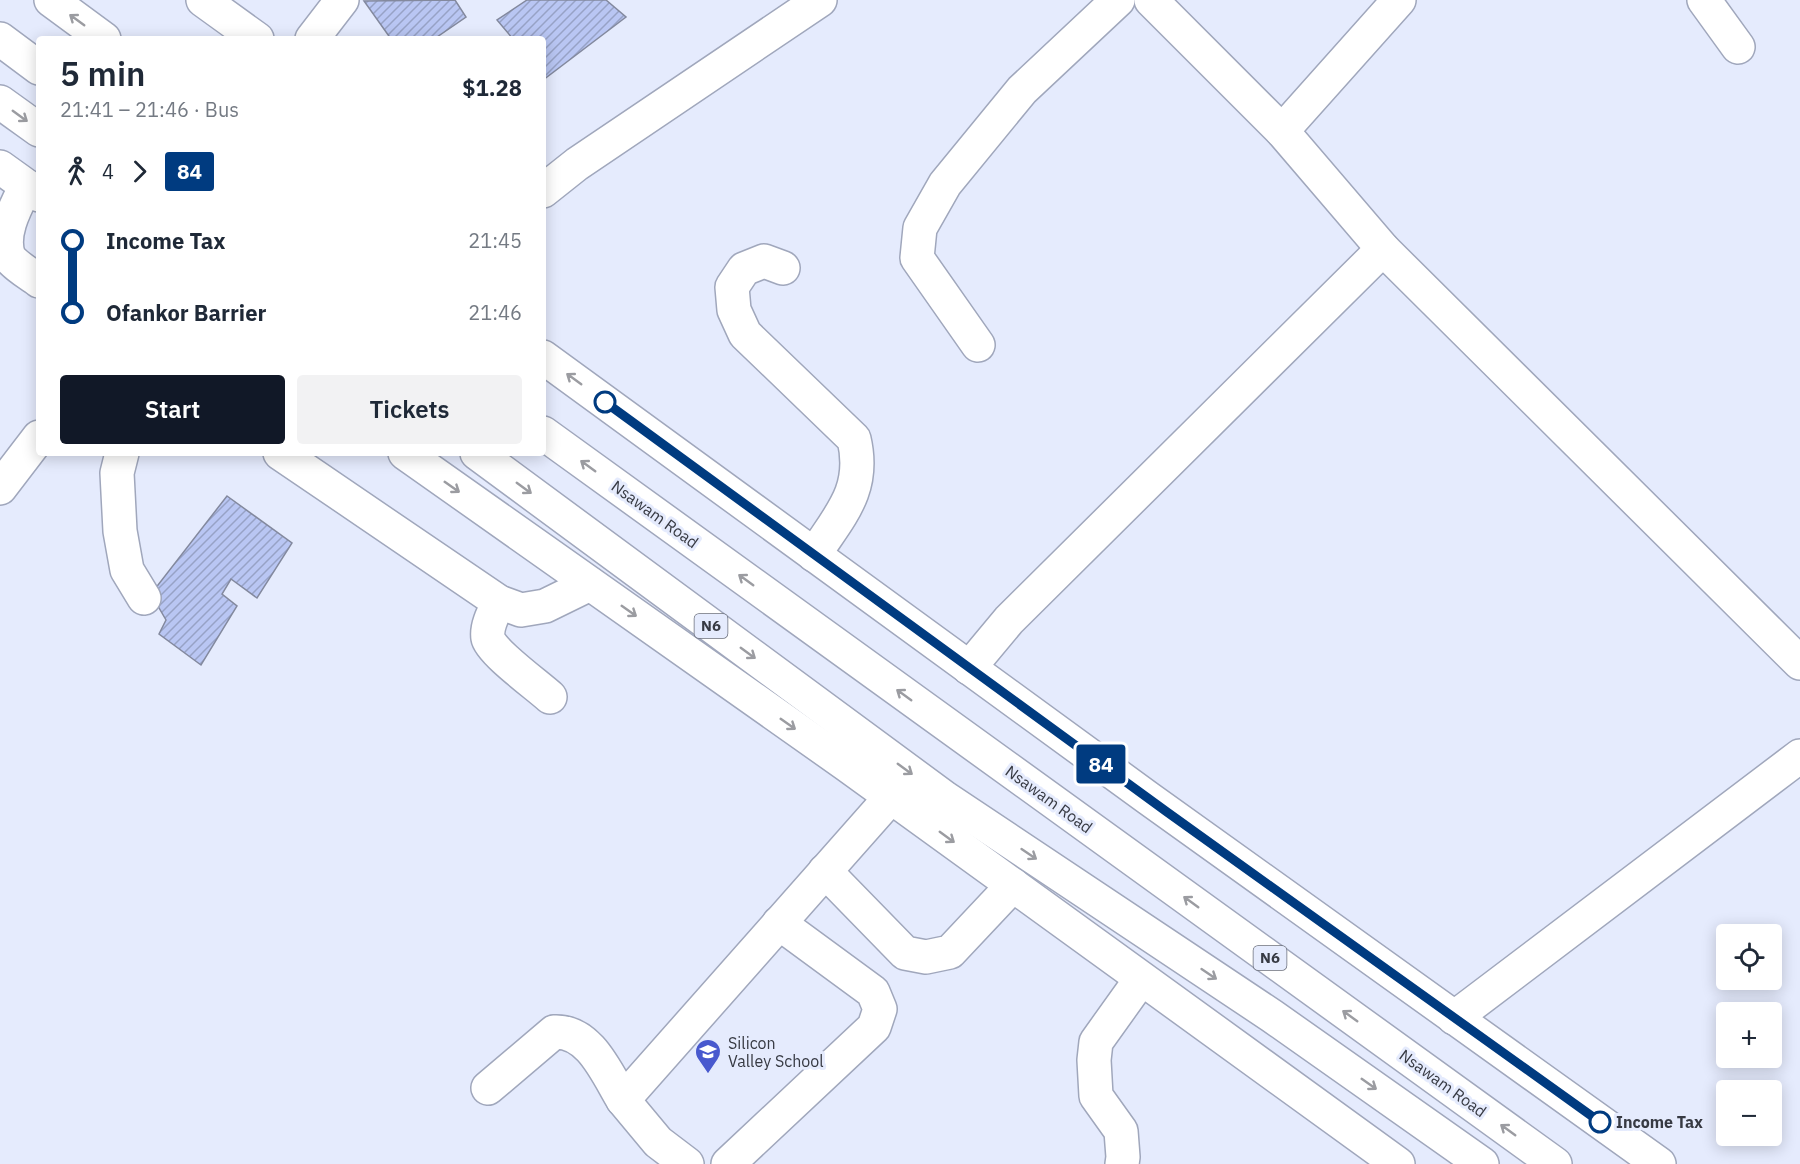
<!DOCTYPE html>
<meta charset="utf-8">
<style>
:root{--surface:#fff;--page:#f2f2f3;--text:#1f2937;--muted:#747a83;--accent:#111827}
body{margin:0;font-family:"IBM Plex Sans",sans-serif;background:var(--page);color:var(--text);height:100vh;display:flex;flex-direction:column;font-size:22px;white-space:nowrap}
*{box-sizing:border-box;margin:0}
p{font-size:20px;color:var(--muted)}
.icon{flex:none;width:33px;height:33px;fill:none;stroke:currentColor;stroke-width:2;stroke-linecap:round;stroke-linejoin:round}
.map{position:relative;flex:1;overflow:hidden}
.panel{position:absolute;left:36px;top:36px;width:510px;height:420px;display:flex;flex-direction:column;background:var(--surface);border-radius:6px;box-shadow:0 3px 15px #0003}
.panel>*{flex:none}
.badge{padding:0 12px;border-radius:4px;font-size:21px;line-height:39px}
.controls{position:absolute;left:1716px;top:924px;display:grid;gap:12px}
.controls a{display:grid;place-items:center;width:66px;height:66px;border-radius:6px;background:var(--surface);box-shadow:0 3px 15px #0003;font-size:30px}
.map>.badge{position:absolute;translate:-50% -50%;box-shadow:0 0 0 3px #fff}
.legs{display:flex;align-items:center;gap:9px;height:66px;padding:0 24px;font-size:20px}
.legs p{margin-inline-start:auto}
.head{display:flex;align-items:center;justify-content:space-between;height:102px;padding:0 24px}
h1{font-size:33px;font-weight:600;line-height:45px}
.cta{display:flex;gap:12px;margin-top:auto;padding:12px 24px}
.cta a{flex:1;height:69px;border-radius:6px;background:var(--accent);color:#fff;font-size:24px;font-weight:600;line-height:69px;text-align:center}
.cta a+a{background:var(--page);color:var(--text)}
ul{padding:0 24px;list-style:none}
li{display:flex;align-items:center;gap:21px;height:72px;font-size:22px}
li i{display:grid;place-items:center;width:9px;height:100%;margin:0 8px;background:currentColor}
li i::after{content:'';width:15px;height:15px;margin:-8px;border:4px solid;border-radius:50%;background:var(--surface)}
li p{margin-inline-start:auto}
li:first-child i{background:linear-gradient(#0000 50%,currentColor 0)}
li:last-child i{background:linear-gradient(currentColor 50%,#0000 0)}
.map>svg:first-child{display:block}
.building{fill:url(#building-hatch);stroke:#83899e;stroke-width:1.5}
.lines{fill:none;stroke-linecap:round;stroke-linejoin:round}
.minor-casing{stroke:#a0a7bc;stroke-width:36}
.major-casing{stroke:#a0a7bc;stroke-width:36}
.highway-casing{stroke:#a0a7bc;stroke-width:36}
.minor{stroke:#fff;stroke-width:33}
.major{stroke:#fff;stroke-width:33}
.highway{stroke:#fff;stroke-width:33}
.oneway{stroke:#9b9ca1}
.line-1-casing{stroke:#fff;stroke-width:14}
.line-1{stroke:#003b80;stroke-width:9}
.stop-1-dot{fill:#fff;stroke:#003b80;stroke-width:3}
.labels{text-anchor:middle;stroke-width:6;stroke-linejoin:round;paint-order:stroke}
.shield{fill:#e5ebfd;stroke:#6b6f7b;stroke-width:1.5}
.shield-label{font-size:15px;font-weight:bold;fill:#373a43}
.street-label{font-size:16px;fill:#373a43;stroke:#e5ebfd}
.poi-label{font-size:16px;fill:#373a43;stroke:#e5ebfd;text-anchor:start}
.stop-label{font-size:16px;font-weight:bold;fill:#373a43;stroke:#e5ebfd;text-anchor:start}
</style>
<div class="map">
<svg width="1800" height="1164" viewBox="0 0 1800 1164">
<defs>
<pattern id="building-hatch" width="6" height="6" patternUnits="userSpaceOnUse" patternTransform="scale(1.5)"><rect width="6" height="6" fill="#b9c6f3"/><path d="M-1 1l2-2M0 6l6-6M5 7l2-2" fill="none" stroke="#97a2c6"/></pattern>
</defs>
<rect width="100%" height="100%" fill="#e5ebfd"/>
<!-- building -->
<g class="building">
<polygon points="455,0 466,17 434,39 391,39 364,1"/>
<polygon points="527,0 606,0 626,17 543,80 543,39 513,39 497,20"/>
<polygon points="227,496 292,543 257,598 231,579 222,594 237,606 201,665 159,634 166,620 151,594"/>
</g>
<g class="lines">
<defs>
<g id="minor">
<polyline points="203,0 257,39"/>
<polyline points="1151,0 1282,131 1383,249 1800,663"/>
<polyline points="1704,0 1738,47"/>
<polyline points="312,39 342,0"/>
<polyline points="1282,131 1399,0"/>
<path d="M26 186C16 206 0 234 9 257 15 266 30 274 39 281"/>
<polyline points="543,191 577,164 820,0"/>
<path d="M783 268 764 261 744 269 732 287 734 310 745 334 854 439C866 490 840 515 814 555"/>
<polyline points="978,345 917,258 920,228 945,184 1022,90 1118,0"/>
<polyline points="122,453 117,473 120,531 127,570 144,598"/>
<polyline points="280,453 499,602 521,610 545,606 590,584"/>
<polyline points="0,488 39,437"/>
<path d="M499 602C494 612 486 626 488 638 490 651 538 686 550 697"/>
<polyline points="969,668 1009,620 1383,249"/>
<polyline points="825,871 905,953 926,957 950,952 1013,885"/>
<polyline points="1454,1018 1800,756"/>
<path d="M488 1088 554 1032C590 1030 607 1074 623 1100L891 797"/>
<polyline points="623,1100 658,1142 687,1164"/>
<polyline points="728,1164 874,1027 880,1009 873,992 779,923"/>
<polyline points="1122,1164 1123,1157 1121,1131 1096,1096 1094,1060 1096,1042 1141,979"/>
</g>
<g id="major">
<polyline points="51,0 104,39"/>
<polyline points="0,167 39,195"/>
<polyline points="543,357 1148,798 1659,1164"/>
<polyline points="405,453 847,765 1398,1164"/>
</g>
<g id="highway">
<polyline points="0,39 39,68"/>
<polyline points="0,102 39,130"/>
<polyline points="543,433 1555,1164"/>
<polyline points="477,453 945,798 1272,1016 1482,1164"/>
</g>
</defs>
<!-- minor casing -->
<use href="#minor" class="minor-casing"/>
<!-- major casing -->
<use href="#major" class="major-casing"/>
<!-- highway casing -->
<use href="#highway" class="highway-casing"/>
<!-- minor -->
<use href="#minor" class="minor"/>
<!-- major -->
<use href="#major" class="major"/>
<!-- highway -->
<use href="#highway" class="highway"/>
</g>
<!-- one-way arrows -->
<defs><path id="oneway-shaft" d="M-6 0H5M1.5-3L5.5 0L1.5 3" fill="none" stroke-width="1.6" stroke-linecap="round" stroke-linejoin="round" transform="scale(1.5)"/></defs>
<g class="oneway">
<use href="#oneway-shaft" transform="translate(77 20) rotate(-144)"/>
<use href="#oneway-shaft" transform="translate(20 116) rotate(36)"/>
<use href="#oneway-shaft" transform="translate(574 379) rotate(-144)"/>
<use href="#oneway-shaft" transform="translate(588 466) rotate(-144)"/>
<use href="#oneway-shaft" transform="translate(452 487) rotate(35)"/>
<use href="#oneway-shaft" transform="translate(524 488) rotate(36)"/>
<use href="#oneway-shaft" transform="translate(746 580) rotate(-144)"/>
<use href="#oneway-shaft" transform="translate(629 611) rotate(35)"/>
<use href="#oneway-shaft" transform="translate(748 653) rotate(36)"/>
<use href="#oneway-shaft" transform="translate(904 695) rotate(-144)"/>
<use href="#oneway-shaft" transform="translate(788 724) rotate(35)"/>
<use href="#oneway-shaft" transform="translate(905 769) rotate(36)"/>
<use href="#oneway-shaft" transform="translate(947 837) rotate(36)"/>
<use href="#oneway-shaft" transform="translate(1029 854) rotate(34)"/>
<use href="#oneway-shaft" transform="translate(1191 902) rotate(-144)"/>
<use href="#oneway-shaft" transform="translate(1209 974) rotate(34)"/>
<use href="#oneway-shaft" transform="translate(1350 1016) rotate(-144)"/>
<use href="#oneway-shaft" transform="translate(1369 1084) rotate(35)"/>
<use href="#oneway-shaft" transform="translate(1508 1130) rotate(-144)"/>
</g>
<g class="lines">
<defs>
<polyline id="line-1" points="605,402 1167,812 1600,1122"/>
</defs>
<!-- line-1 casing -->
<use href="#line-1" class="line-1-casing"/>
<!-- line-1 -->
<use href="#line-1" class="line-1"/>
</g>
<!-- icons -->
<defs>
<symbol id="school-pin" viewBox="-11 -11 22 30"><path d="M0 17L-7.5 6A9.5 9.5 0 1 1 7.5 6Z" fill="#4859ce" stroke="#e5ebfd"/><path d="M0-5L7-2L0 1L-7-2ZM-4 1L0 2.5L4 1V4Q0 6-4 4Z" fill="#fff"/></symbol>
</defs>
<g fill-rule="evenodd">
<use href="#school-pin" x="693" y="1037" width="30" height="40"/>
</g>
<!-- markers -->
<g class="stop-1-dot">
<circle cx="605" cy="402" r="10"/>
<circle cx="1600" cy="1122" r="10"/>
</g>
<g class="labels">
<!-- shield labels -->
<g class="shield">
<rect x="694.5" y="614" width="33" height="24" rx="4.5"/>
<rect x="1253.5" y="946" width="33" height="24" rx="4.5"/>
</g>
<g class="shield-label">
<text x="711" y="631">N6</text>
<text x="1270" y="963">N6</text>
</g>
<!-- street labels -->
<g class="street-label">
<text transform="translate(655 514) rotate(36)" y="6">Nsawam Road</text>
<text transform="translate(1049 799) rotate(36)" y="6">Nsawam Road</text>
<text transform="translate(1443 1083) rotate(36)" y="6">Nsawam Road</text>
</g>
<!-- poi labels -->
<g class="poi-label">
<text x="728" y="1049">Silicon<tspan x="728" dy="18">Valley School</tspan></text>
</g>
<!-- stop labels -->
<g class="stop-label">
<text x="1616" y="1128">Income Tax</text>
</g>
</g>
</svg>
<div class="controls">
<a><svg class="icon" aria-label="locate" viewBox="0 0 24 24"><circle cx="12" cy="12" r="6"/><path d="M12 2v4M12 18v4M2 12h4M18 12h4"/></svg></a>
<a>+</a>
<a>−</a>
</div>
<b class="badge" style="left:1101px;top:764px;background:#003b80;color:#fff">84</b>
<section class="panel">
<div class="head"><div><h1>5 min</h1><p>21:41 – 21:46 · Bus</p></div><b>$1.28</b></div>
<div class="legs"><svg class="icon" aria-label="walk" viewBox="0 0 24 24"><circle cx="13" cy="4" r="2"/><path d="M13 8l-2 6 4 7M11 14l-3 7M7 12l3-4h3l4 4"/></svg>4<svg class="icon" aria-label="forward" viewBox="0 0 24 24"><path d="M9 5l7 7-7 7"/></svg><b class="badge" style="background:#003b80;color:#fff">84</b></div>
<ul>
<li><i style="color:#003b80"></i><b>Income Tax</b><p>21:45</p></li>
<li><i style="color:#003b80"></i><b>Ofankor Barrier</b><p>21:46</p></li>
</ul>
<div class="cta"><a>Start</a><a>Tickets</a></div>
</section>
</div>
